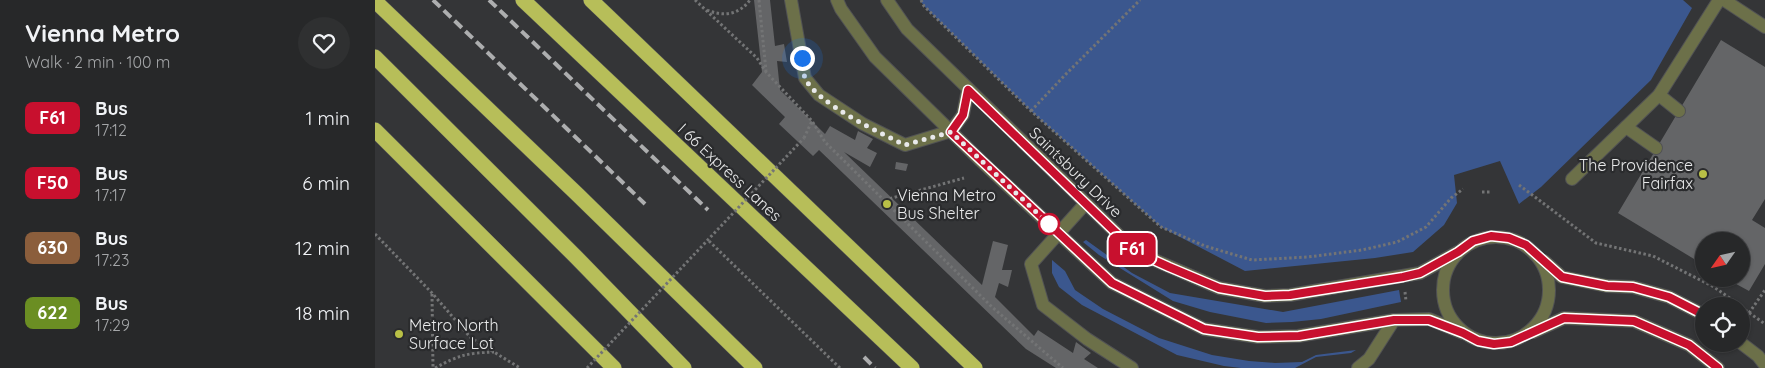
<!DOCTYPE html>
<meta charset="utf-8">
<style>
:root{--surface:#272829;--page:#2f3031;--text:#f1f3f6;--muted:#a4a6a8;--line:#434446}
body{margin:0;font-family:Quicksand,sans-serif;background:var(--page);color:var(--text);height:100vh;display:flex;flex-direction:column;font-size:19px;white-space:nowrap}
*{box-sizing:border-box;margin:0}
p{font-size:16px;color:var(--muted)}
.icon{flex:none;width:28px;height:28px;fill:none;stroke:currentColor;stroke-width:2;stroke-linecap:round;stroke-linejoin:round}
.map{position:relative;flex:1;overflow:hidden}
.details{display:flex;flex-direction:column;background:var(--surface);width:375px}
.details>*{flex:none}
.badge{padding:0 10px;border-radius:8px;font-size:18px;line-height:32px}
.needle{width:32px;rotate:236deg}
.buttons{position:absolute;left:1320px;top:232px;display:grid;gap:10px}
.buttons a{display:grid;place-items:center;width:55px;height:55px;border-radius:50%;background:var(--surface);box-shadow:0 1px 4px #0004,0 0 0 1px var(--line);font-size:25px}
.you{position:absolute;width:25px;height:25px;margin:-12px;border:4px solid #fff;border-radius:50%;background:#1a73e8;box-shadow:0 0 0 8px #1a73e833}
.map>.badge{position:absolute;translate:-50% -50%;box-shadow:0 0 0 2px #fff}
.round{display:grid;place-items:center;flex:none;width:52px;height:52px;border-radius:26px;background:var(--page)}
.summary{display:flex;align-items:center;justify-content:space-between;height:85px;padding:0 25px}
h1{font-size:24px;font-weight:700;line-height:38px}
ul{padding:0;list-style:none}
li{display:flex;align-items:center;gap:15px;height:65px;padding:0 25px}
li div{flex:1}
li b{display:block;font-size:19px}
li em{font-style:normal}
li .badge{min-width:55px;font-weight:700;text-align:center}
main{display:flex;flex:1;min-height:0}
.map>svg:first-child{display:block}
.green{fill:#3b578e}
.building{fill:#646567}
.lines{fill:none;stroke-linecap:round;stroke-linejoin:round}
.minor-casing{stroke:#515254;stroke-width:14}
.highway-casing{stroke:#515254;stroke-width:16}
.path{stroke:#737475;stroke-width:3;stroke-dasharray:2.5 2.5;stroke-linecap:butt}
.minor{stroke:#6c7049;stroke-width:12}
.highway{stroke:#b7be59;stroke-width:15}
.rail{stroke:#adaeaf;stroke-width:4;stroke-dasharray:10 5;stroke-linecap:butt}
.path-bridge{stroke:#737475;stroke-width:3;stroke-dasharray:2.5 2.5;stroke-linecap:butt}
.line-casing{stroke:#fff;stroke-width:11}
.line{stroke:#c8102e;stroke-width:8}
.walk{stroke:#e8e9ea;stroke-width:5;stroke-dasharray:0 9}
.poi-dot{fill:#b9c046;stroke:#2a2b2d;stroke-width:2}
.stop-dot{fill:#fff;stroke:#c8102e;stroke-width:2.5}
.labels{text-anchor:middle;stroke-width:4.5;stroke-linejoin:round;paint-order:stroke}
.poi-label{font-size:16px;fill:#e8e9ea;stroke:#2a2b2d;text-anchor:start}
.street-label{font-size:16px;fill:#e8e9ea;stroke:#2a2b2d}
</style>
<main>
<section class="details">
<div class="summary"><div><h1>Vienna Metro</h1><p>Walk · 2 min · 100 m</p></div><a class="round"><svg class="icon" aria-label="heart" viewBox="0 0 24 24"><path d="M12 20l-8-8c-3-5 5-10 8-4 3-6 11-1 8 4z"/></svg></a></div>
<ul>
<li><span class="badge" style="background:#c8102e;color:#fff">F61</span><div><b>Bus</b><p>17:12</p></div><em>1 min</em></li>
<li><span class="badge" style="background:#c8102e;color:#fff">F50</span><div><b>Bus</b><p>17:17</p></div><em>6 min</em></li>
<li><span class="badge" style="background:#8b5e3c;color:#fff">630</span><div><b>Bus</b><p>17:23</p></div><em>12 min</em></li>
<li><span class="badge" style="background:#6b8e23;color:#fff">622</span><div><b>Bus</b><p>17:29</p></div><em>18 min</em></li>
</ul>
</section>
<div class="map">
<svg width="1390" height="368" viewBox="0 0 1390 368">
<rect width="100%" height="100%" fill="#343537"/>
<!-- green -->
<g class="green">
<polygon points="545,0 1308,0 1317,8 1276,80 1166,187 1144,204 1125,161 1079,175 1082,203 1069,225 1038,252 1000,258 870,271 786,227 656,111 549,6"/>
<polygon points="711,240 757,273 795,293 908,312 1024,290 1026,302 946,319 917,322 891,323 835,312 798,301 724,255 708,242"/>
<polygon points="677,260 690,271 700,290 728,309 784,338 837,355 874,361 900,363 927,362 941,355 981,350 976,353 941,357 920,368 866,368 849,366 802,355 707,305 684,287 677,273"/>
</g>
<!-- building -->
<g class="building">
<polygon points="379,0 395,0 400,46 409,44 412,62 402,61 405,90 450,134 455,126 480,140 483,131 498,139 492,148 502,153 495,167 469,152 607,285 618,241 633,245 627,270 637,270 633,287 624,283 620,297 659,336 663,330 698,353 701,342 716,353 709,359 723,368 681,368 651,349 444,150 438,156 404,124 410,117 377,85 387,72"/>
<polygon points="1346,40 1390,67 1390,199 1377,220 1390,228 1390,264 1374,291 1352,279 1366,279 1366,241 1329,241 1329,265 1243,213"/>
<polygon points="521,162 533,164 531,171 520,169"/>
</g>
<g class="lines">
<defs>
<g id="minor">
<polyline points="416,0 430,78 444,95 488,124 530,145 576,131 588,115 593,89"/>
<polyline points="462,0 466,9 500,57 606,161 737,283 829,329 883,337 923,336 1019,320 1054,319 1088,333"/>
<polyline points="512,0 532,29 761,252 844,288 890,296 915,295 1045,273 1083,252"/>
<polyline points="1349,0 1390,27"/>
<polyline points="1284,95 1304,111"/>
<polyline points="1251,127 1281,148"/>
<polyline points="1197,179 1284,95 1344,0"/>
<polyline points="710,204 656,264 668,305 712,339 757,368"/>
<circle cx="1121" cy="290" r="53"/>
<polyline points="1169,261 1187,277 1232,286 1258,287 1294,297 1329,315"/>
<polyline points="1158,332 1189,318 1259,321 1314,345 1343,368"/>
<polyline points="1366,343 1383,356 1390,365"/>
<polyline points="983,368 994,359 1019,320"/>
</g>
<g id="highway">
<polyline points="148,0 537,368"/>
<polyline points="216,0 600,368"/>
<polyline points="0,1 203,195 380,368"/>
<polyline points="0,57 200,256 309,368"/>
<polyline points="0,130 239,368"/>
</g>
</defs>
<!-- minor casing -->
<use href="#minor" class="minor-casing"/>
<!-- highway casing -->
<use href="#highway" class="highway-casing"/>
<!-- path -->
<g class="path">
<polyline points="320,0 382,58 391,72 437,121 450,142 617,307 688,368"/>
<polyline points="384,0 391,71"/>
<polyline points="546,0 549,6 656,111 786,227 830,246 877,260 933,257 987,250 1022,242 1051,227 1076,198 1088,189"/>
<path d="M332 10C348 17 364 15 375 0"/>
<polyline points="656,111 690,75 765,0"/>
<polyline points="429,138 437,121"/>
<polyline points="1144,185 1221,243 1278,256 1339,287 1366,306"/>
<polyline points="1107,192 1117,192"/>
<polyline points="510,200 589,178"/>
<polyline points="0,234 57,293 96,338 145,368"/>
<polyline points="334,241 465,368"/>
<polyline points="1030,292 1031,301"/>
<polyline points="57,294 58,368"/>
<polyline points="1366,307 1390,324"/>
<polyline points="1374,313 1390,290"/>
<path d="M60 368C84 355 92 353 119 352"/>
</g>
<!-- minor -->
<use href="#minor" class="minor"/>
<!-- highway -->
<use href="#highway" class="highway"/>
<!-- rail -->
<g class="rail">
<polyline points="58,0 270,204"/>
<polyline points="114,0 333,210"/>
<polyline points="489,357 500,368"/>
</g>
<!-- path-bridge -->
<polyline class="path-bridge" points="212,368 429,138"/>
</g>
<g class="lines">
<defs>
<polyline id="line" points="1329,315 1294,297 1258,287 1232,286 1187,277 1151,245 1134,238 1116,236 1098,241 1083,252 1045,273 1028,277 915,295 890,296 844,288 794,267 761,252 593,90 588,115 576,132 737,283 829,329 883,337 924,336 1019,320 1054,320 1088,333 1103,341 1119,344 1136,342 1189,318 1259,321 1314,345 1343,368"/>
</defs>
<!-- line casing -->
<use href="#line" class="line-casing"/>
<!-- line -->
<use href="#line" class="line"/>
<!-- walk -->
<path class="walk" d="M427 58C428 64 428 72 430 78 441 103 505 133 530 145L576 132 674 224"/>
</g>
<!-- markers -->
<g class="poi-dot">
<circle cx="1328" cy="174" r="5"/>
<circle cx="512" cy="204" r="5"/>
<circle cx="24" cy="334" r="5"/>
</g>
<circle class="stop-dot" cx="674" cy="224" r="10"/>
<g class="labels">
<!-- poi labels -->
<g class="poi-label">
<text x="1318" y="171" text-anchor="end">The Providence<tspan x="1318" dy="18">Fairfax</tspan></text>
<text x="522" y="201">Vienna Metro<tspan x="522" dy="18">Bus Shelter</tspan></text>
<text x="34" y="331">Metro North<tspan x="34" dy="18">Surface Lot</tspan></text>
</g>
<!-- street labels -->
<g class="street-label">
<text transform="translate(355 172) rotate(43)" y="6">I 66 Express Lanes</text>
<text transform="translate(701 172) rotate(44)" y="6">Saintsbury Drive</text>
</g>
</g>
</svg>
<div class="buttons">
<a><svg class="needle" viewBox="-14 -14 28 28"><path d="M0-13l5 13h-10z" fill="#e53935"/><path d="M0 13l5-13h-10z" fill="#a4a6a8"/></svg></a>
<a><svg class="icon" aria-label="locate" viewBox="0 0 24 24"><circle cx="12" cy="12" r="6"/><path d="M12 2v4M12 18v4M2 12h4M18 12h4"/></svg></a>
</div>
<div class="you" style="left:427px;top:58px"></div>
<b class="badge" style="left:757px;top:249px;background:#c8102e;color:#fff">F61</b>
</div>
</main>
